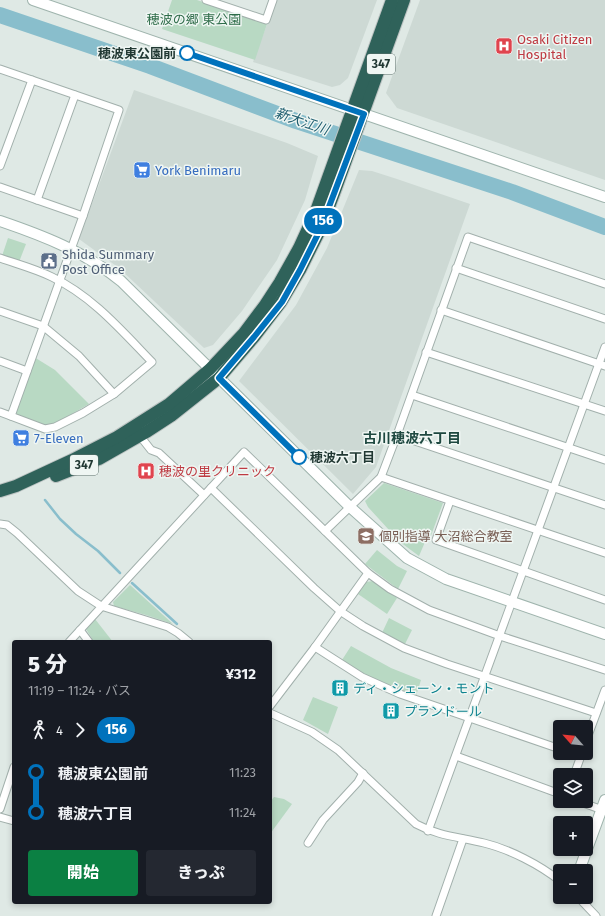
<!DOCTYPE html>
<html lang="ja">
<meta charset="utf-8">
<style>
:root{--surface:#171b24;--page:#242831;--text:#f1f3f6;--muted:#9ea1a6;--accent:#0b8043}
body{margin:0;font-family:"Fira Sans","Noto Sans JP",sans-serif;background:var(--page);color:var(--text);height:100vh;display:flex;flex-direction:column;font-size:15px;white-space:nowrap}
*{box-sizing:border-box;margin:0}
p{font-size:13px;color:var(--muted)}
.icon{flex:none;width:22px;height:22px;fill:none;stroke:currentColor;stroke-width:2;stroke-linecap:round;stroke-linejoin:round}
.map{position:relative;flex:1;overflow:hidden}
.panel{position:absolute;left:12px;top:640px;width:260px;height:264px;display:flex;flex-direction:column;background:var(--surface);border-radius:4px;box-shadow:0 2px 6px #0003}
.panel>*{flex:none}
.badge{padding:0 8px;border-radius:13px;font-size:14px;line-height:26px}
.needle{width:26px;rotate:297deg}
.tools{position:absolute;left:553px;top:720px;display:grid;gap:8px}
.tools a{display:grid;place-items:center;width:40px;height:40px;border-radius:4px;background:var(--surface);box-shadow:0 2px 6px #0003;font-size:20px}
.map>.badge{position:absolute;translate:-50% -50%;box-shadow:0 0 0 2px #fff}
.legs{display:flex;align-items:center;gap:6px;height:44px;padding:0 16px;font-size:13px}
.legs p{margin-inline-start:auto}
.overview{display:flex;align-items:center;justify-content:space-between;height:68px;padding:0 16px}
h1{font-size:22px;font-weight:800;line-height:30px}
.cta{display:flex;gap:8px;margin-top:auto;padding:8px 16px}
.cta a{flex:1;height:46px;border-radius:4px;background:var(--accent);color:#fff;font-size:16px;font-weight:800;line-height:46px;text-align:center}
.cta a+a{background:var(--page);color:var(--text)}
ul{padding:0 16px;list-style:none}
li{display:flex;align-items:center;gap:14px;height:40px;font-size:15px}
li i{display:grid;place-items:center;width:6px;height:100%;margin:0 5px;background:currentColor}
li i::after{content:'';width:10px;height:10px;margin:-5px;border:3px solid;border-radius:50%;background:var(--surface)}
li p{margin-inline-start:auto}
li:first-child i{background:linear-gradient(#0000 50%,currentColor 0)}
li:last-child i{background:linear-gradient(currentColor 50%,#0000 0)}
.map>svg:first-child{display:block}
.built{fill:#cdd9d4}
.green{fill:#b8d9c3}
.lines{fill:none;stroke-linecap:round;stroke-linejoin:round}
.stream{stroke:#89becc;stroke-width:2.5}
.river{stroke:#89becc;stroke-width:16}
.street-casing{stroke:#a2b0ac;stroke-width:9}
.secondary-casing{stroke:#9fb4ad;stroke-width:12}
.highway-casing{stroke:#bcc3c2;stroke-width:14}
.street{stroke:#fff;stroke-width:7}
.secondary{stroke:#fff;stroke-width:10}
.highway{stroke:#2f625a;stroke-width:12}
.line-1-casing{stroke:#fff;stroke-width:9}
.line-1{stroke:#0072bc;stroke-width:6}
.stop-1-dot{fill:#fff;stroke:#0072bc;stroke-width:2}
.labels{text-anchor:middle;stroke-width:3;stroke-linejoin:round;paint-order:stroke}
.shield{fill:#eff6f3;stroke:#5f716d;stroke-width:1}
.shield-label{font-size:12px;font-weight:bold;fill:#213833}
.park-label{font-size:13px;fill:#2e6c49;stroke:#eff6f3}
.health-label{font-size:13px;fill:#be3a42;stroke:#eff6f3;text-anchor:start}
.stop-label{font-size:13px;font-weight:bold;fill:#213833;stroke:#eff6f3;text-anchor:end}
.shop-label{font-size:13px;fill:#366cbe;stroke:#eff6f3;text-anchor:start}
.service-label{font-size:13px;fill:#4e5e75;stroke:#eff6f3;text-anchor:start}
.education-label{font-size:13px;fill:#785e54;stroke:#eff6f3;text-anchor:start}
.culture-label{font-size:13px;fill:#0d838f;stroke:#eff6f3;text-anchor:start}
.water-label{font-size:14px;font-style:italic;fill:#1f5e70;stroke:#eff6f3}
.neighbourhood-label{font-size:14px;font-weight:bold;fill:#1e4840;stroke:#eff6f3}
</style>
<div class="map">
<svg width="605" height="916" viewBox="0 0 605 916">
<rect width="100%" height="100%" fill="#dfe9e5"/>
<!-- built -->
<g class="built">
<polygon points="276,0 377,0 348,78 340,85 332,87 253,62"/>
<polygon points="420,0 605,0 605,180 397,108 386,93"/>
<polygon points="134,90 287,143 318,156 305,200 277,260 242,311 213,345 204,348 119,268 79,239"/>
<polygon points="359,170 372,171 397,179 470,204 376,467 353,494 239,381 296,305 327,248"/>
</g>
<!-- green -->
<g class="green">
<polygon points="172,0 197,0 267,24 255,60 162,29"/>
<polygon points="8,238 26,244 19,262 2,256"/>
<path d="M34 357 55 370 89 404C78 410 54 426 43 426 35 426 26 420 19 418L15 411Z"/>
<polygon points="384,483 443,503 429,541 425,542 419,556 400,542 368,507 365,501"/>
<polygon points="377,550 397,566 407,571 398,589 365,564"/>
<polygon points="373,581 397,598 387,614 358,594 366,582"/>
<polygon points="130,585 173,624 146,615 114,606 113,602"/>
<polygon points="389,618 412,630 405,644 382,633"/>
<polygon points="95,619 113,642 94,642 86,629"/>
<polygon points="351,646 391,668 421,680 416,696 368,676 342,660"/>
<polygon points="313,697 338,707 328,734 303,720"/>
<polygon points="274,797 284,799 292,804 270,834 270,802"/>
</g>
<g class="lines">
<!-- stream -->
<g class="stream">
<polyline points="45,500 60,519 76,534 98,551 120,573"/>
<polyline points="132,583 177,624"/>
</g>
<!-- river -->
<polyline class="river" points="0,15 150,66 296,121 512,192 605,227"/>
<defs>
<g id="street">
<polyline points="206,0 266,20 273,0"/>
<polyline points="0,69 119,110 83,216 11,416"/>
<polyline points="0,166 32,80"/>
<polyline points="0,187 83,216"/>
<polyline points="37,200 75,95"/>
<path d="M0 258C17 264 36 269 52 277 92 296 121 330 152 362L114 394 83 413 55 427 45 429 0 412"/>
<polyline points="456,268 605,319"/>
<polyline points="441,310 605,366"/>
<polyline points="0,311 43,326 79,356 114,394"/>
<polyline points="426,352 605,411"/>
<polyline points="0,361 27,371"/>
<polyline points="412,395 605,460"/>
<polyline points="397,435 605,505"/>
<polyline points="140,436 151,450 159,453 204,495"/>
<polyline points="381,477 605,553"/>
<polyline points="211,488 314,588 340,611 363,626 404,648 447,664 596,713"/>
<polyline points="450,501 436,540 605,600"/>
<polyline points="0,524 7,525 17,533 78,591 101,606 168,627 178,633 189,642"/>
<polyline points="325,531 381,477 397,435 468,237 605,284"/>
<polyline points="80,630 89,642"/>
<polyline points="69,642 244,452 368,573 390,589 429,610 500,636 605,670"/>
<polyline points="315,647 362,677 400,694 560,749"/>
<polyline points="270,706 315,647 368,573"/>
<path d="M270 713 312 732 338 750 416 824C438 836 460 837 484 843 509 849 540 865 560 881"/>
<polyline points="586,741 605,690"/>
<polyline points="572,753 581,756"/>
<polyline points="456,756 560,794"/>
<polyline points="574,775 582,753"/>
<polyline points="578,801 605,811"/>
<polyline points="0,809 14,767"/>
<polyline points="0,817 14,821"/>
<polyline points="428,831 605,347"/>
<polyline points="308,843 323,820 358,782 363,773"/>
<polyline points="578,897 596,916"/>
<polyline points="436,916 463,839"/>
</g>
<g id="secondary">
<polyline points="33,0 605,197"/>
<path d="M0 221C44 236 85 252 121 281L350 507 407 558 446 579 605 634"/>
<polyline points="579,871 605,800"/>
</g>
<g id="highway">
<polyline points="56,476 99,459 148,431 171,416 219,378 254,337 281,302 300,270 321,228 336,188 404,0"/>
<polyline points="0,491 16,486 72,460 117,437 169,404 210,369 244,333 265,305 280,282 299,248 316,211 392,0"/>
</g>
</defs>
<!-- street casing -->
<use href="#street" class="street-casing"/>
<!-- secondary casing -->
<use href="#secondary" class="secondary-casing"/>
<!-- highway casing -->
<use href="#highway" class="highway-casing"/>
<!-- street -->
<use href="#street" class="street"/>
<!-- secondary -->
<use href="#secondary" class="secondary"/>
<!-- highway -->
<use href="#highway" class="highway"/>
</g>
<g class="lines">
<defs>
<polyline id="line-1" points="187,53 364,114 321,228 300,270 282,302 254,337 219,378 299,457"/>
</defs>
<!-- line-1 casing -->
<use href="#line-1" class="line-1-casing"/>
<!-- line-1 -->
<use href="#line-1" class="line-1"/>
</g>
<!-- icons -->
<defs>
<symbol id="hospital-square" viewBox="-11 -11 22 22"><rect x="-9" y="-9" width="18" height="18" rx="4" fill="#e0444e" stroke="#eff6f3"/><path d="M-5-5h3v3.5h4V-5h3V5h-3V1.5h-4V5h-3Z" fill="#fff"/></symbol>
<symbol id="supermarket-square" viewBox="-11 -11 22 22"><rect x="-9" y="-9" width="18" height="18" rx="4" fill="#3f7fe0" stroke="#eff6f3"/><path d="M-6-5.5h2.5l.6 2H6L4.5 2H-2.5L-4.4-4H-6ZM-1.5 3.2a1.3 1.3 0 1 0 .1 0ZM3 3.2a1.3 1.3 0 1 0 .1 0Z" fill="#fff"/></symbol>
<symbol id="civic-square" viewBox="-11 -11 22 22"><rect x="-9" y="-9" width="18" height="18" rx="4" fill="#5c6f8a" stroke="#eff6f3"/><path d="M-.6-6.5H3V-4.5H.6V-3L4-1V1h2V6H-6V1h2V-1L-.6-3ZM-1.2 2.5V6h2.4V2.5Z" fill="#fff"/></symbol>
<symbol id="school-square" viewBox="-11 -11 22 22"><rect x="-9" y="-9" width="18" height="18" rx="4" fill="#8d6e63" stroke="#eff6f3"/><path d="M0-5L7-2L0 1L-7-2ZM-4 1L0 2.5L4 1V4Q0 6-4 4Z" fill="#fff"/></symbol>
<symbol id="building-square" viewBox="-11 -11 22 22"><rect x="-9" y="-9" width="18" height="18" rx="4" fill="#0f9aa8" stroke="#eff6f3"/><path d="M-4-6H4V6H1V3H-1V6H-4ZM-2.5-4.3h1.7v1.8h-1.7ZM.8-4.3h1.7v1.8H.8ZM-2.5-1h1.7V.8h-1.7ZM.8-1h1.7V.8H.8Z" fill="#fff"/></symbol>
</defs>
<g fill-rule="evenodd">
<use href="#hospital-square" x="494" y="36" width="20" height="20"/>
<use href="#supermarket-square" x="132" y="160" width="20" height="20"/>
<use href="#civic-square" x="39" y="251" width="20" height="20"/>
<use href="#supermarket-square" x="11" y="428" width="20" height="20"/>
<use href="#hospital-square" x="136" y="461" width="20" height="20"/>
<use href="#school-square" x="356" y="526" width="20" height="20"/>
<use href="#building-square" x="330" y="678" width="20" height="20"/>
<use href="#building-square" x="381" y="701" width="20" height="20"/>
</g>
<!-- markers -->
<g class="stop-1-dot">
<circle cx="187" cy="53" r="7"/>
<circle cx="299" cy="457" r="7"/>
</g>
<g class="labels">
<!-- shield labels -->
<g class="shield">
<rect x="367" y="54" width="28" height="20" rx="3"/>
<rect x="70" y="455" width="28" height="20" rx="3"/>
</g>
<g class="shield-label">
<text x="381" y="68">347</text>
<text x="84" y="469">347</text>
</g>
<!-- park labels -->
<g class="park-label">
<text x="194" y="24">穂波の郷 東公園</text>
</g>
<!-- health labels -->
<g class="health-label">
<text x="517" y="44">Osaki Citizen<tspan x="517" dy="15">Hospital</tspan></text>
<text x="159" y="476">穂波の里クリニック</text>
</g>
<!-- stop labels -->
<g class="stop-label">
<text x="176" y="58">穂波東公園前</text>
<text x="310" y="462" text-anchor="start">穂波六丁目</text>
</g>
<!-- shop labels -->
<g class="shop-label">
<text x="155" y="175">York Benimaru</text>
<text x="34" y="443">7-Eleven</text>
</g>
<!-- service labels -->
<g class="service-label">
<text x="62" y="259">Shida Summary<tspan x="62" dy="15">Post Office</tspan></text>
</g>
<!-- education labels -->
<g class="education-label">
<text x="379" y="541">個別指導 大沼総合教室</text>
</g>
<!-- culture labels -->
<g class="culture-label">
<text x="353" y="693">ディ・シェーン・モント</text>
<text x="404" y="716">プランドール</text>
</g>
<!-- water labels -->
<g class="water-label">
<text transform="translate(302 121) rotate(19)" y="5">新大江川</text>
</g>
<!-- neighbourhood labels -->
<g class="neighbourhood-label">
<text x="412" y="443">古川穂波六丁目</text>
</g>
</g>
</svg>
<div class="tools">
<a><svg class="needle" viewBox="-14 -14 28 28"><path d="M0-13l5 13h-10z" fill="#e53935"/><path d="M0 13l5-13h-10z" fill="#9ea1a6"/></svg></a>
<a><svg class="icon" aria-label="layers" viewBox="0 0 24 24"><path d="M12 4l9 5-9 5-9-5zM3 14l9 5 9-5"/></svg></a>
<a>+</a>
<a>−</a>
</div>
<b class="badge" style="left:323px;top:221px;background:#0072bc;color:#fff">156</b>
<section class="panel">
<div class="overview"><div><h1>5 分</h1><p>11:19 – 11:24 · バス</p></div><b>¥312</b></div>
<div class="legs"><svg class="icon" aria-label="walk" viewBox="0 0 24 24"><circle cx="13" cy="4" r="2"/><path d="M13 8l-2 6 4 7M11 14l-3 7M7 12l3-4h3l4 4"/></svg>4<svg class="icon" aria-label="forward" viewBox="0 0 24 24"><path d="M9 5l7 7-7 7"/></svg><b class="badge" style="background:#0072bc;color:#fff">156</b></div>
<ul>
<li><i style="color:#0072bc"></i><b>穂波東公園前</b><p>11:23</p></li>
<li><i style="color:#0072bc"></i><b>穂波六丁目</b><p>11:24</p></li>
</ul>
<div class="cta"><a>開始</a><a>きっぷ</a></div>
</section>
</div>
